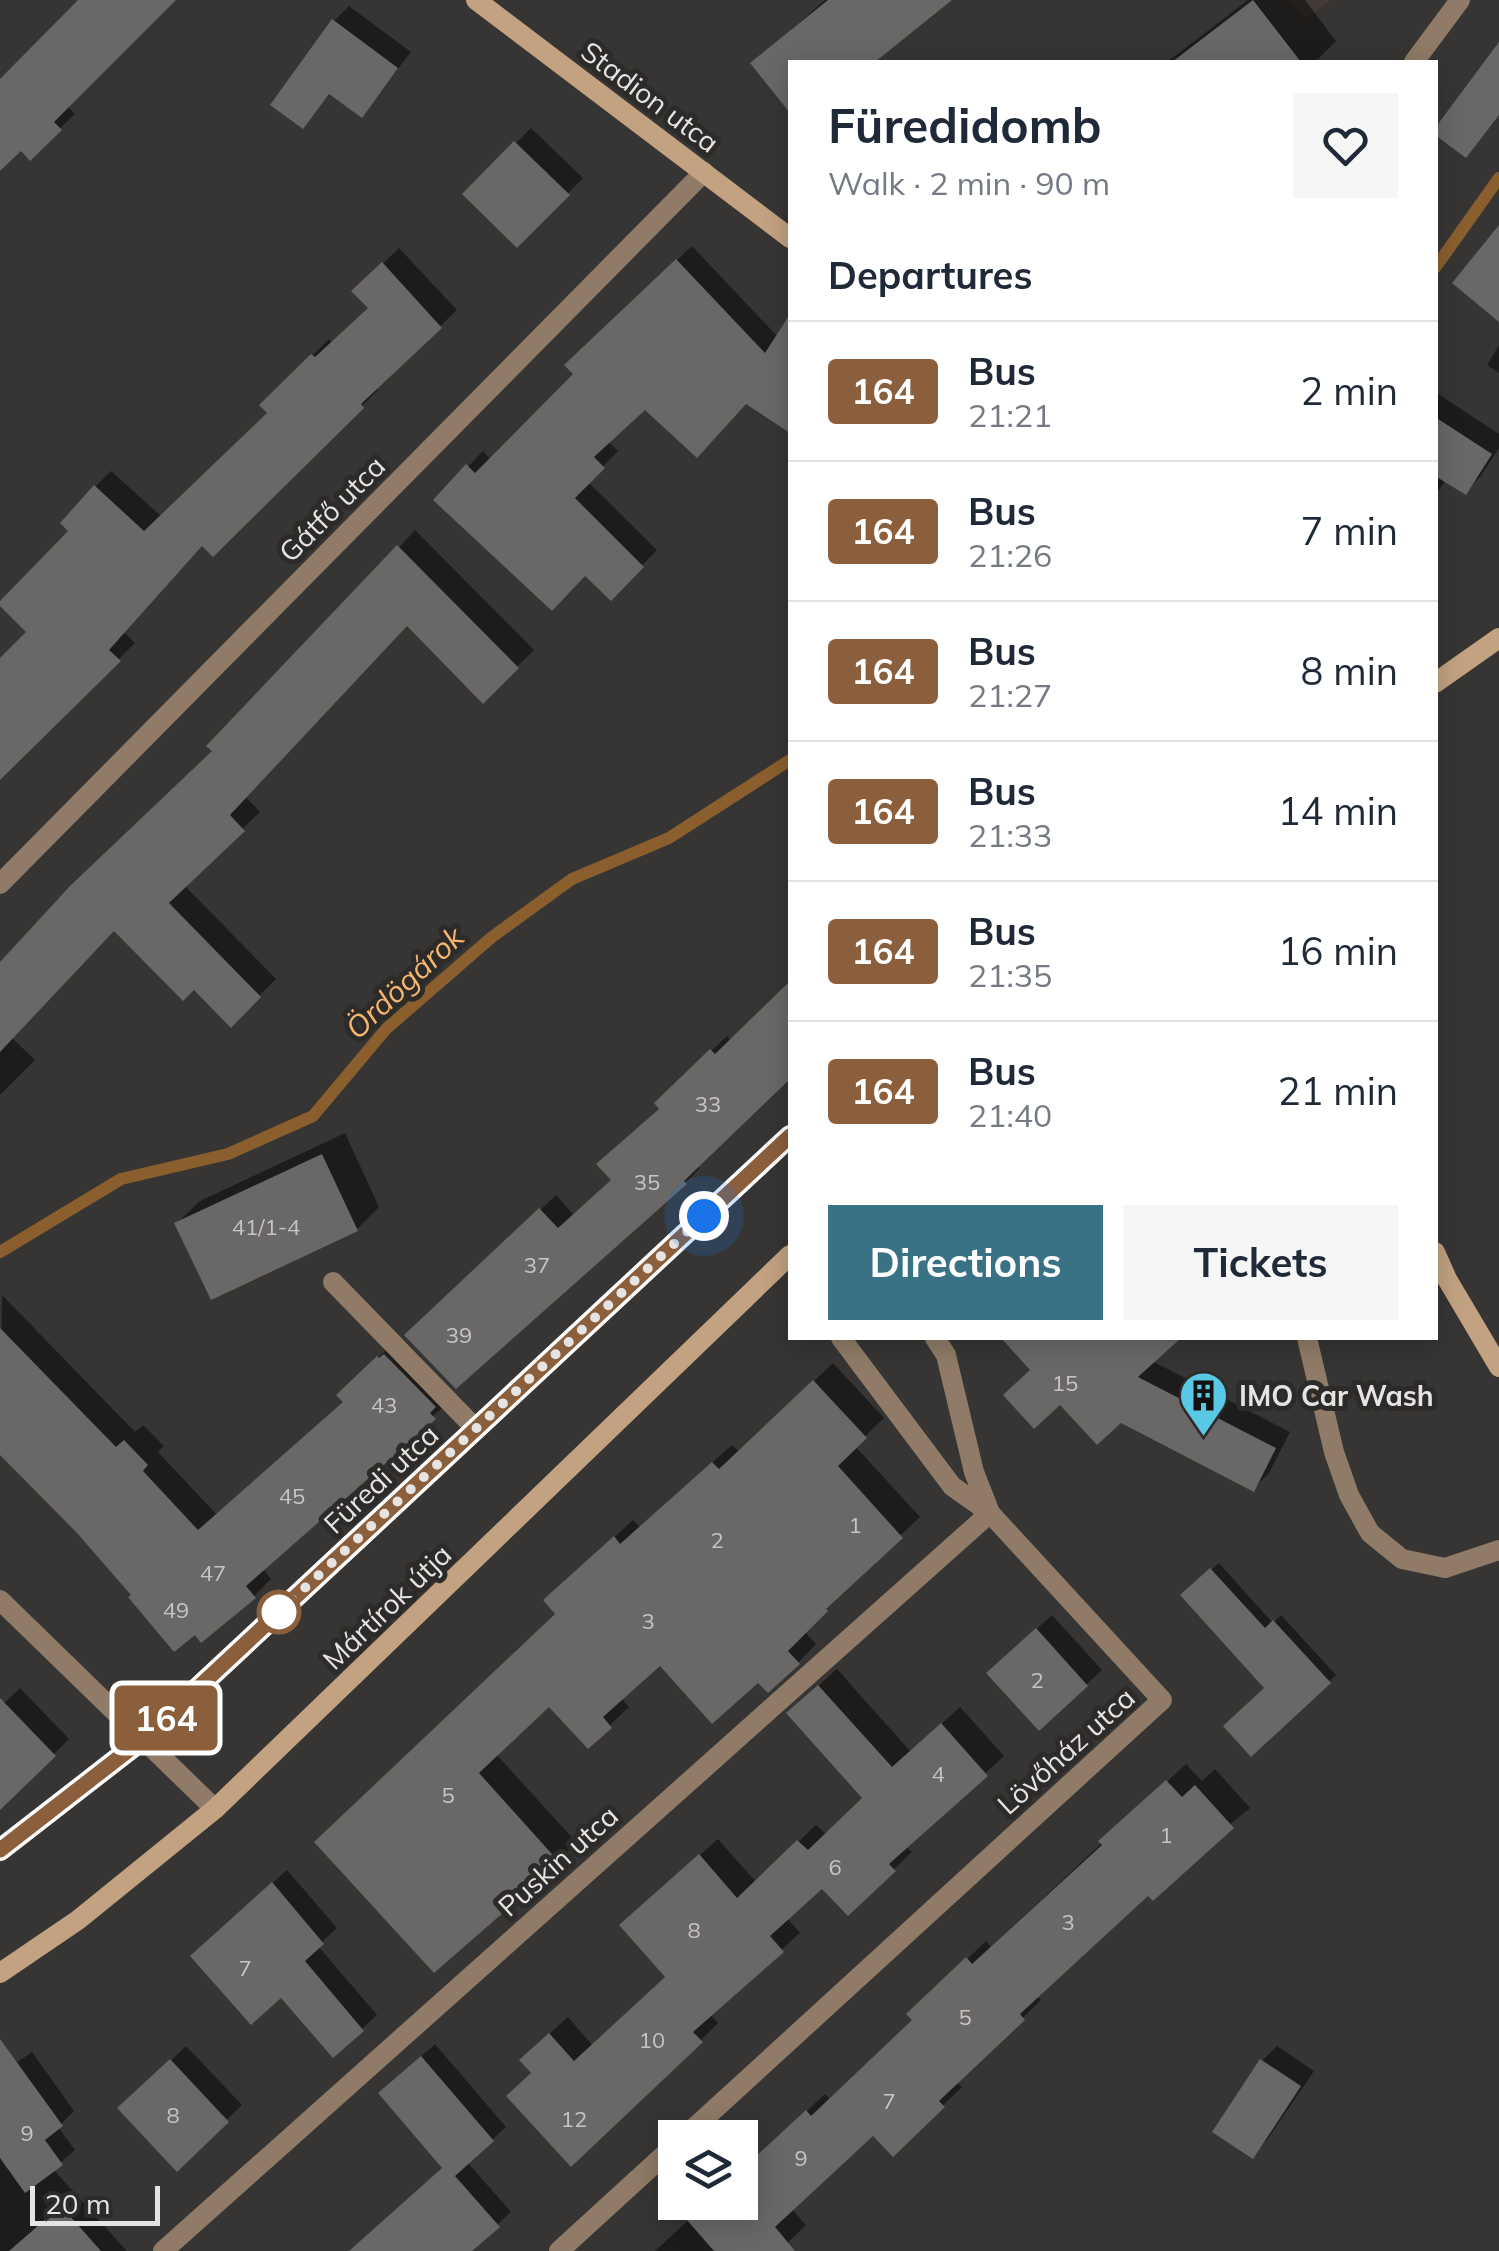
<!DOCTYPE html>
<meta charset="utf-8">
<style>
:root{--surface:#fff;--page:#f6f6f7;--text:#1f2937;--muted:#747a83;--line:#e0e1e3;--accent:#397185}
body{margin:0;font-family:Mulish,sans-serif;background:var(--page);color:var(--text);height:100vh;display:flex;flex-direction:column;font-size:38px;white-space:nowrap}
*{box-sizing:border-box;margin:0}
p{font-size:32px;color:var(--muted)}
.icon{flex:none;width:55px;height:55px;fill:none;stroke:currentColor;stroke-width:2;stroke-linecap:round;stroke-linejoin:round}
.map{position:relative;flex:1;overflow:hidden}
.details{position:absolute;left:788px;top:60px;width:650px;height:1280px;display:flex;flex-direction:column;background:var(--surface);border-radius:0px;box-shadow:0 5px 25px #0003}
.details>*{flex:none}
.badge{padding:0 20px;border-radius:8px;font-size:35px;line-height:65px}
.buttons{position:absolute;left:658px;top:2120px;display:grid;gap:20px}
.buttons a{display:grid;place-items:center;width:100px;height:100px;border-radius:0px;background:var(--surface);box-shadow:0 5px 25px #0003;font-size:50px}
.scale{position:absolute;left:30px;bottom:25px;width:130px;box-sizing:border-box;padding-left:10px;border:5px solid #e6e4e3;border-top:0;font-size:28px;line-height:35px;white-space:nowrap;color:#e6e4e3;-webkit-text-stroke:8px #2d2b29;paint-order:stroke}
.you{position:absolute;width:50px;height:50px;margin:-25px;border:8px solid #fff;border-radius:50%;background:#1a73e8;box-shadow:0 0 0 15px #1a73e833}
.map>.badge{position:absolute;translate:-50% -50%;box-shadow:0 0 0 5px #fff}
h2{padding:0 40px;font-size:38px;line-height:90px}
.round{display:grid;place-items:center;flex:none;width:105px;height:105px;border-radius:0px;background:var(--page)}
.summary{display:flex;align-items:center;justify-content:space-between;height:170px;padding:0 40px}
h1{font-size:48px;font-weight:700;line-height:75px}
.button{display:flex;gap:20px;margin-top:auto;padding:20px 40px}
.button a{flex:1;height:115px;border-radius:0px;background:var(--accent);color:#fff;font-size:40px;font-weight:700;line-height:115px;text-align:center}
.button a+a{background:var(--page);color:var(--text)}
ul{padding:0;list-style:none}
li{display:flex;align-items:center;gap:30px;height:140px;padding:0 40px;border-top:2px solid var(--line)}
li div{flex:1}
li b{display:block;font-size:38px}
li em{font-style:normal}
li .badge{min-width:110px;font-weight:700;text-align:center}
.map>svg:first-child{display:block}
.built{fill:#433c36}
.shadow{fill:#0007}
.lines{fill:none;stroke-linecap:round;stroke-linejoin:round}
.stream{stroke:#8a5f2d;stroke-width:12}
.building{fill:#6a6866}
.lane{stroke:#8f7b67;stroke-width:20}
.street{stroke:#8f7b67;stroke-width:20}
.secondary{stroke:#c2a281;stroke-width:20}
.line-casing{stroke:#fff;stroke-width:22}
.line{stroke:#8b5e3c;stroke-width:15}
.walk{stroke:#e6e4e3;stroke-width:10;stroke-dasharray:0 18}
.stop-dot{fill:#fff;stroke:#8b5e3c;stroke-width:5}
.labels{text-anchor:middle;stroke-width:10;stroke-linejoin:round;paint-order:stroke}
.number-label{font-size:22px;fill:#c7c5c4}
.street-label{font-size:28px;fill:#e6e4e3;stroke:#2d2b29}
.poi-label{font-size:28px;font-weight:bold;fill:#e6e4e3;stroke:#2d2b29;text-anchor:start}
.water-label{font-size:30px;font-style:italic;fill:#f7b66e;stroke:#2d2b29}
</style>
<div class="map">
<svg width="1499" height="2251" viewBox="0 0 1499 2251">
<rect width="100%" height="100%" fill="#373533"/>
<!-- built -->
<polygon class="built" points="1291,0 1331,0 1305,19"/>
<!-- shadow -->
<g class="shadow">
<polygon points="83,0 174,0 67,106 75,114 30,157 21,147 0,168 0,81"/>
<polygon points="825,0 948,0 871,62 790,62 790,109 753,64"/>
<polygon points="1248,0 1305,0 1336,41 1315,62 1167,62"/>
<polygon points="349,6 411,52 361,115 331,92 303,126 334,21"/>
<polygon points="531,128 583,178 517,245 466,194"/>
<polygon points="692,246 778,337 790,326 790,430 747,401 645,407 608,441 618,451 588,482 657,550 611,597 585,573 436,500 483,451 491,460 576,374 582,350"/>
<polygon points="399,248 457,310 376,387 378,390 213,554 203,544 124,632 135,643 0,777 0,662 30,632 72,531 95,487 111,471 162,517 270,413 263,405 329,339 332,343 371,308 371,275"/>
<polygon points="1499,345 1499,373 1487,365"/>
<polygon points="1435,392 1499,434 1499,448 1480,477 1465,492 1446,480 1435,495"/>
<polygon points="415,530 534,650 483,700 407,623 245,796 260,812 184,885 276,979 231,1024 194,987 115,928 11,1037 35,1060 0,1095 0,965 215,751"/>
<polygon points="790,984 790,1075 697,1165 700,1168 685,1183 422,1321 556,1195 574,1215 614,1179 661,1108 657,1103 727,1036 732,1041"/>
<polygon points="345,1133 379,1207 357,1229 177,1223 200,1201"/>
<polygon points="2,1295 135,1432 143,1425 164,1446 158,1452 217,1515 345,1401 357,1377 396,1341 398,1343 403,1339 451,1389 446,1394 451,1400 262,1568 271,1579 254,1596 195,1631 134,1594 78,1531 0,1452"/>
<polygon points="1004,1338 1177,1338 1152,1361 1290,1432 1269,1473 1253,1489 1033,1370"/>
<polygon points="833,1363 884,1418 855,1446 920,1517 843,1589 804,1631 816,1644 798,1663 759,1679 660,1663 621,1698 629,1707 588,1746 549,1704 496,1754 577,1843 502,1914 318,1842 558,1614 565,1582 633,1520 640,1527 732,1445 739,1452"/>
<polygon points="1219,1563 1273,1623 1281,1615 1336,1675 1251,1753 1268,1688 1184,1595"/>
<polygon points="1052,1615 1102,1670 1039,1728 1004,1658"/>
<polygon points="837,1669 911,1752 960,1707 1004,1756 906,1846 912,1852 848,1912 822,1885 787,1918 800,1933 710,2014 718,2023 701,2040 534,2072 540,2042 568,2017 593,2046 668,1977 640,1908 718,1839 756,1882 816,1825 827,1835 866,1798 807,1696"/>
<polygon points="20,1688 69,1739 0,1807 0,1707"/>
<polygon points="1186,1764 1202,1781 1215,1769 1250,1808 1148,1892 1036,1995 1041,2000 956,2082 962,2087 893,2153 873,2133 791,2208 806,2225 779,2251 655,2251 708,2202 740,2202 740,2173 825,2094 831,2100 915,2019 928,1996 986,1941 991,1947"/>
<polygon points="287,1870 337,1928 318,1946 377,2015 333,2055 281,1995 207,1942"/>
<polygon points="435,2044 506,2127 467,2162 511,2212 468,2251 351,2251 444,2167 395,2080"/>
<polygon points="186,2046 242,2105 177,2168 120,2109"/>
<polygon points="1277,2046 1314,2071 1267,2140 1252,2155 1262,2061"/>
<polygon points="32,2052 74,2111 58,2127 75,2150 53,2169 127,2251 0,2251 0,2074"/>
</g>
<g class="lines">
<!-- stream -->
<g class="stream">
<polyline points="1435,268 1499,178"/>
<polyline points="0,1252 121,1179 228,1154 313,1116 386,1029 492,937 572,879 669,838 790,760"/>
</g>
</g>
<!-- building -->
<g class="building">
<polygon points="78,0 176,0 54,122 62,130 30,161 21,151 0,171 0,79"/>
<polygon points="828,0 952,0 875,62 790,62 790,113 750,63"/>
<polygon points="1253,0 1301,62 1172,62"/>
<polygon points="332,19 398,68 362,118 329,94 303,129 270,105"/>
<polygon points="1499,42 1499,115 1466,158 1435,135 1435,128"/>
<polygon points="514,141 570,195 517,248 462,194"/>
<polygon points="1499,225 1499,322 1452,283"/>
<polygon points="676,259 765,353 790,314 790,433 746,404 697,458 645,410 594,457 605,468 575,498 644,567 611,601 585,576 552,611 433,500 466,464 475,473 573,374 564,365"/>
<polygon points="382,262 442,328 361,404 364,408 213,557 202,546 109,650 121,661 0,780 0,658 26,632 0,606 0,601 68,531 60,523 94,485 144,531 267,413 259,405 311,354 315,357 368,308 351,291"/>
<polygon points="1435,417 1492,454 1466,495 1435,476"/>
<polygon points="397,545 519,668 483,704 407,626 230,815 245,831 169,903 261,997 231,1028 194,990 183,1001 114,931 0,1052 0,962 70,886 212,751 206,746"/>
<polygon points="790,981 790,1079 684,1181 687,1184 456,1389 404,1335 539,1208 558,1228 611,1180 596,1164 659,1109 654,1103 710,1049 715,1054"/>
<polygon points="322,1154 358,1231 211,1300 174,1223"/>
<polygon points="0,1328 116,1447 124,1440 148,1465 143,1471 198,1530 343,1402 336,1395 377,1356 379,1358 384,1354 436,1407 430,1413 436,1419 246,1586 256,1598 201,1643 195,1635 174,1652 128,1597 131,1595 77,1533 0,1455"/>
<polygon points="1001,1338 1181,1338 1138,1377 1276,1448 1254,1492 1121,1423 1097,1445 1060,1405 1034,1429 1003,1395 1030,1370"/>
<polygon points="813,1380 867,1438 838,1466 903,1538 826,1609 828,1611 788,1651 800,1664 768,1693 758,1683 712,1724 660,1666 603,1717 612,1728 588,1749 549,1707 479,1773 560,1863 434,1973 314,1842 555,1614 543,1600 614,1536 620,1544 712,1462 719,1469"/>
<polygon points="1210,1568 1265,1628 1273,1620 1331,1683 1251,1757 1223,1726 1264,1688 1180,1595"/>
<polygon points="1036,1628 1088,1686 1039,1731 986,1673"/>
<polygon points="818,1685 892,1767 941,1723 988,1776 889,1864 896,1871 848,1916 822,1889 770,1936 784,1952 693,2032 703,2042 571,2167 506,2096 531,2073 519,2060 549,2033 574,2061 665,1977 619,1925 699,1854 737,1898 797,1840 808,1850 862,1798 786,1713"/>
<polygon points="0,1698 56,1756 0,1810"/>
<polygon points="1166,1780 1182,1797 1195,1785 1234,1828 1153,1901 1148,1896 1020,2014 1025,2020 939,2101 945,2107 893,2157 873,2136 775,2227 795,2251 714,2251 686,2219 704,2202 740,2202 740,2171 806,2110 811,2116 912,2020 906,2014 966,1957 972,1964 1102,1845 1098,1841"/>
<polygon points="272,1882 324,1944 305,1961 364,2031 333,2058 281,1998 251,2025 190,1956"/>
<polygon points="0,2039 63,2126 45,2140 63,2165 25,2193 0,2158"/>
<polygon points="421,2056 494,2141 455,2176 500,2227 472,2251 349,2251 442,2168 378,2093"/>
<polygon points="170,2059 229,2122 177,2172 117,2108"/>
<polygon points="1260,2059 1301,2086 1253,2159 1212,2132"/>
<polygon points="61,2206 101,2251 9,2251"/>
</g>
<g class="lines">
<!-- lane -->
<g class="lane">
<polyline points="333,1282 476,1429"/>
<polyline points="841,1338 952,1486 990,1513"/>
<polyline points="1307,1338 1334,1452 1349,1495 1370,1533 1402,1559 1445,1568 1499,1550"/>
</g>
<!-- street -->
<g class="street">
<polyline points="1414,62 1460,0"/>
<polyline points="0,884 704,172"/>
<polyline points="0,1600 215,1809"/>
<polyline points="0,1851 143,1739 790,1136"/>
<polyline points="683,2138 1162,1700 990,1513 974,1472 946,1355 935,1338"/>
<polyline points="163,2251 990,1513"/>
<polyline points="559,2251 675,2145"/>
</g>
<!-- secondary -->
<g class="secondary">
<polyline points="476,0 790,238"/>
<polyline points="1435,683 1499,638"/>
<polyline points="1435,1252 1447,1279 1499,1367"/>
<polyline points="0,1973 78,1920 215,1809 790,1255"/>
</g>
</g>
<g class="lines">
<defs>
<polyline id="line" points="0,1850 143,1739 790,1136"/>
</defs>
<!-- line casing -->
<use href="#line" class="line-casing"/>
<!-- line -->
<use href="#line" class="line"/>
<!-- walk -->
<polyline class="walk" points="279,1612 704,1216"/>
</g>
<!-- icons -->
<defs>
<symbol id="building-pin" viewBox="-11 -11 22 30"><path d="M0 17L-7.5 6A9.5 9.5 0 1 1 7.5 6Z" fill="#59c8e4" stroke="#2d2b29"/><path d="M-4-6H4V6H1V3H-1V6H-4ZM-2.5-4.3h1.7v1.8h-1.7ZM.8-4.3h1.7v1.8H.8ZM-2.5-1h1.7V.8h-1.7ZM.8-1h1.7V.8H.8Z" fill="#111"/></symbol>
</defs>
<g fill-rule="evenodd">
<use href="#building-pin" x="1176" y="1368" width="55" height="75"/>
</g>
<!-- markers -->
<circle class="stop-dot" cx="279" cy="1612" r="20"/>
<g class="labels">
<!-- number labels -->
<g class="number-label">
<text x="708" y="1112">33</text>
<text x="647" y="1190">35</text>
<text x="266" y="1235">41/1-4</text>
<text x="537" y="1273">37</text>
<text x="459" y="1343">39</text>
<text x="1065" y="1391">15</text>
<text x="384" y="1413">43</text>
<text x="292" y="1504">45</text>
<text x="855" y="1533">1</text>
<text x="717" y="1548">2</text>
<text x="213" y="1581">47</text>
<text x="176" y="1618">49</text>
<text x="648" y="1629">3</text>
<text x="1037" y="1688">2</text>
<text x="938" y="1782">4</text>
<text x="448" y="1803">5</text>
<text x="1166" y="1843">1</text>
<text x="835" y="1875">6</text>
<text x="1068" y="1930">3</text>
<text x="694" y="1938">8</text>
<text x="245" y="1976">7</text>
<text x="965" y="2025">5</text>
<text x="652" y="2048">10</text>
<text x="889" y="2109">7</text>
<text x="173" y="2123">8</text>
<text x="574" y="2127">12</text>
<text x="27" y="2141">9</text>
<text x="801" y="2166">9</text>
</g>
<!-- street labels -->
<g class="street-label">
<text transform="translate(650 97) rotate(37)" y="10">Stadion utca</text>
<text transform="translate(332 509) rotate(-45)" y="10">Gátfő utca</text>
<text transform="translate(381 1479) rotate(-43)" y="10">Füredi utca</text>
<text transform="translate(387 1607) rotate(-44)" y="10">Mártírok útja</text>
<text transform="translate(1066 1751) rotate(-42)" y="10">Lövőház utca</text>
<text transform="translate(558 1861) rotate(-42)" y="10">Puskin utca</text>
</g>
<!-- poi labels -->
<g class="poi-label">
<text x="1239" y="1406">IMO Car Wash</text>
</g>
<!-- water labels -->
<g class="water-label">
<text transform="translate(405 983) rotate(-43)" y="10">Ördögárok</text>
</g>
</g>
</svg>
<div class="buttons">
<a><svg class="icon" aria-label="layers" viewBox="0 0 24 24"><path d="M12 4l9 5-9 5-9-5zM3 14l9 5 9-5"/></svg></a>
</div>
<div class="scale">20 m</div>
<div class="you" style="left:704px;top:1216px"></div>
<b class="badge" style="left:166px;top:1718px;background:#8b5e3c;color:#fff">164</b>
<section class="details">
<div class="summary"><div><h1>Füredidomb</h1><p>Walk · 2 min · 90 m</p></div><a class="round"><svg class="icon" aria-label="heart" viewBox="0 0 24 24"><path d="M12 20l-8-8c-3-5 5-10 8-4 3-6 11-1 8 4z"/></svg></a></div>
<h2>Departures</h2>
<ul>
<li><span class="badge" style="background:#8b5e3c;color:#fff">164</span><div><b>Bus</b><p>21:21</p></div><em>2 min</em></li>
<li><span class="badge" style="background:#8b5e3c;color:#fff">164</span><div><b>Bus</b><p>21:26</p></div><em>7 min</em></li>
<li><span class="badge" style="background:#8b5e3c;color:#fff">164</span><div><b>Bus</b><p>21:27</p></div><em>8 min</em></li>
<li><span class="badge" style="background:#8b5e3c;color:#fff">164</span><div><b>Bus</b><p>21:33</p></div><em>14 min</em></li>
<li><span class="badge" style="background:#8b5e3c;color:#fff">164</span><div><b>Bus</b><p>21:35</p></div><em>16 min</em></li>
<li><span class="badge" style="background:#8b5e3c;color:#fff">164</span><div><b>Bus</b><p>21:40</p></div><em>21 min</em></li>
</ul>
<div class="button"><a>Directions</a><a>Tickets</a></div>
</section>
</div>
